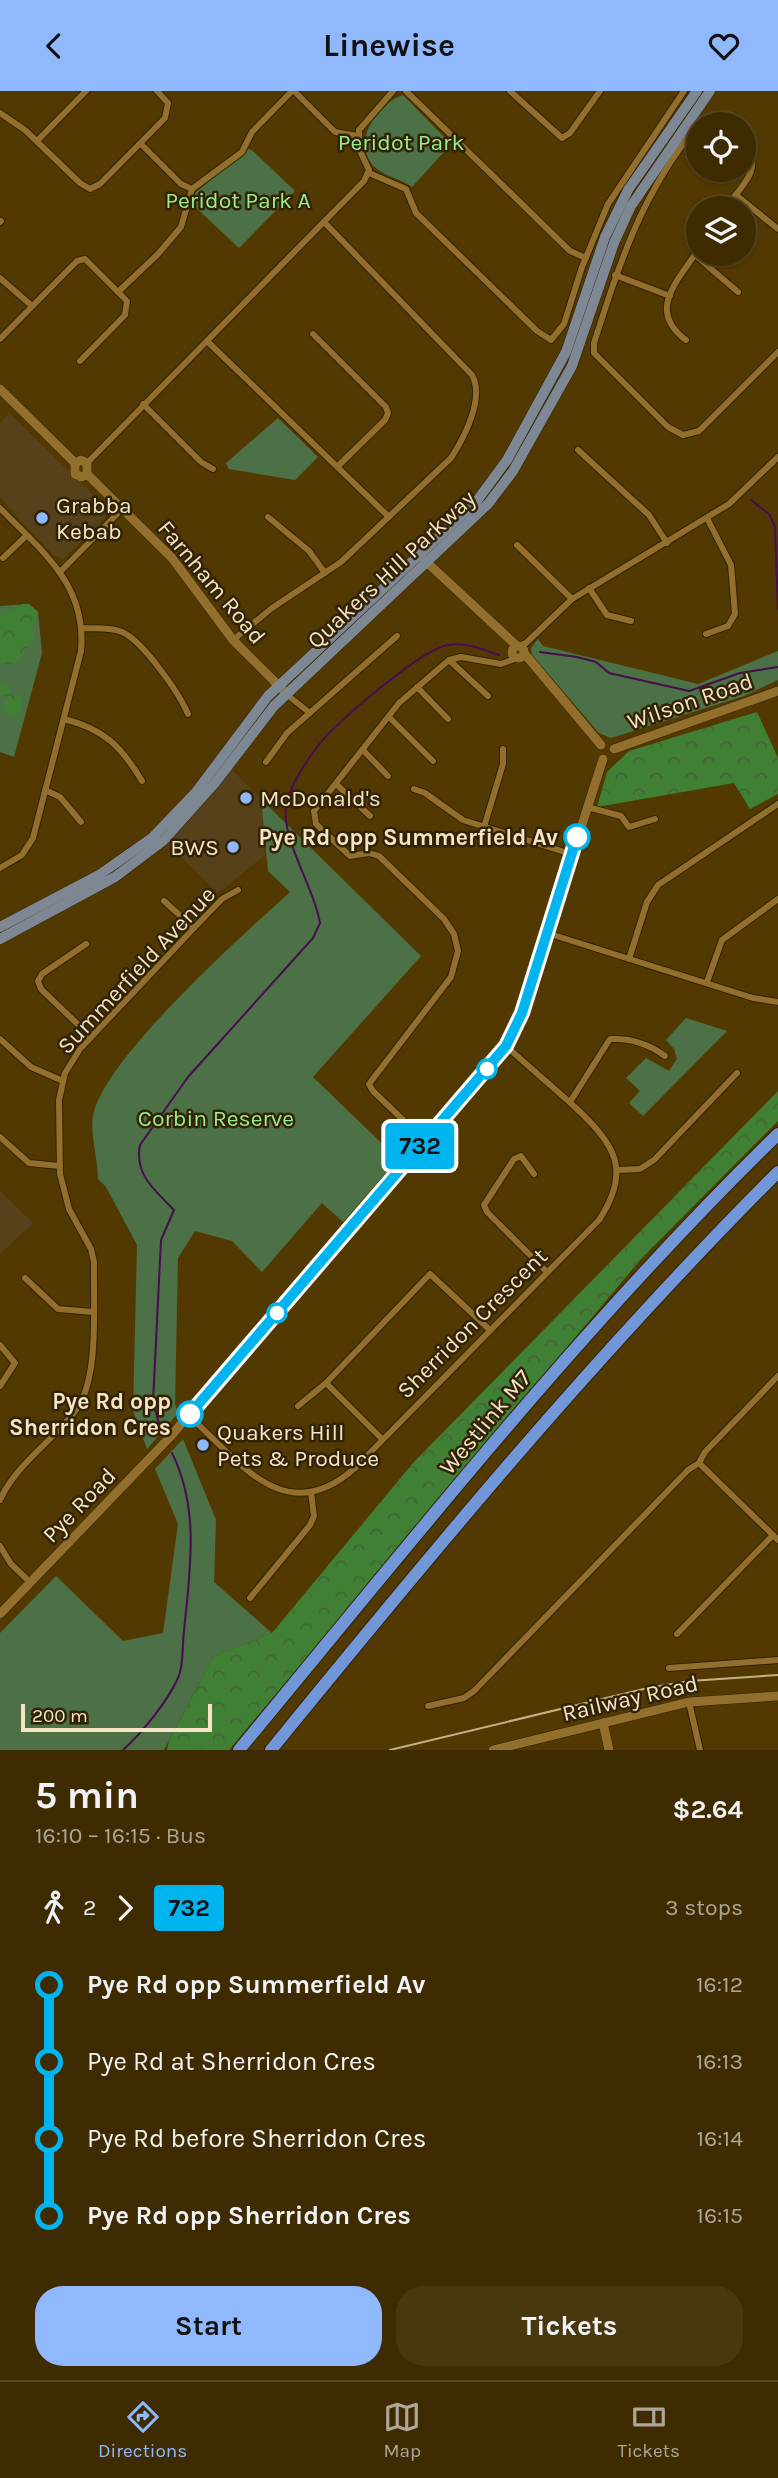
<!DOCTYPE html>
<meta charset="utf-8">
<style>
:root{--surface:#3e2b01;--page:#493710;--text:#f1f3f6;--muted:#ada799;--line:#574723;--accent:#90b8fd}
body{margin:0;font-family:Karla,sans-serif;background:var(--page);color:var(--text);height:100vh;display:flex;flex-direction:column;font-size:26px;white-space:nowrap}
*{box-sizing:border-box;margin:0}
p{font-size:23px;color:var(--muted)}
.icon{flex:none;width:38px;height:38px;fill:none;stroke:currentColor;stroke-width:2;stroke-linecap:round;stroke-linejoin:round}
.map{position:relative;height:1659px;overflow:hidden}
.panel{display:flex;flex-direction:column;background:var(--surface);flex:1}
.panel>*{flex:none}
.badge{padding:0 14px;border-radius:5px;font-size:24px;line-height:46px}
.controls{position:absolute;left:686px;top:21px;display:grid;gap:14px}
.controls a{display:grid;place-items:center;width:70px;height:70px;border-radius:50%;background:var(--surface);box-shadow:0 2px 5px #0004,0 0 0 2px var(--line);font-size:35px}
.scale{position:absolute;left:21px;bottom:18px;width:191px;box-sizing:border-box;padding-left:7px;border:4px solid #f7e4c4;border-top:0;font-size:19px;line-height:24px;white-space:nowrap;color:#f7e4c4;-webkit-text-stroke:5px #312307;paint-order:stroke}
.map>.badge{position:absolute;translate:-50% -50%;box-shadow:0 0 0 4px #fff}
.legs{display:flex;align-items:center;gap:10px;height:77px;padding:0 35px;font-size:23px}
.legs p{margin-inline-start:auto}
.head{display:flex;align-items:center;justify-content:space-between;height:119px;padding:0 35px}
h1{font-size:38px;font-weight:700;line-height:52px}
.primary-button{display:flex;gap:14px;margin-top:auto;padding:14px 35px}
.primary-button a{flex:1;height:80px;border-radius:28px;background:var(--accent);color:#111;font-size:28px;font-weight:700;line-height:80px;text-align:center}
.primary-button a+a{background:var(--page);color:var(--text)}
ul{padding:0 35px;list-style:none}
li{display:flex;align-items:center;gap:24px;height:77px;font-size:26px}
li i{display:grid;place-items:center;width:10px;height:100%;margin:0 9px;background:currentColor}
li i::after{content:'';width:18px;height:18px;margin:-9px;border:5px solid;border-radius:50%;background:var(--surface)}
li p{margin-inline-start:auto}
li:first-child i{background:linear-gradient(#0000 50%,currentColor 0)}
li:last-child i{background:linear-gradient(currentColor 50%,#0000 0)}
header{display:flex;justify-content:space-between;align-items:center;height:91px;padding:0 35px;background:var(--accent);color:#111;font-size:32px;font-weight:700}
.dock{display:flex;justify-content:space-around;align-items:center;height:98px;border-top:2px solid var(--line);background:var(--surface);font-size:19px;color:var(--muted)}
.dock a{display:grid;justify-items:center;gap:4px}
.dock .selected{color:var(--accent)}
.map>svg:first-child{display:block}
.built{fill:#56411a}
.green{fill:#4d7146}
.forest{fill:url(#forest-crowns)}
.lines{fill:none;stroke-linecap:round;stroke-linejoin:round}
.stream{stroke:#490c53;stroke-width:2}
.street-casing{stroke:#320;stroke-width:8}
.secondary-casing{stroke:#320;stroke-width:10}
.primary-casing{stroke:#320;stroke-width:11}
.highway-casing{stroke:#320;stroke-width:14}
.street{stroke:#926f2d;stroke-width:6}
.secondary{stroke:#926f2d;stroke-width:9}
.primary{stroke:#7e8794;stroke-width:10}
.highway{stroke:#7197d9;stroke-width:12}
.rail{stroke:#c5b089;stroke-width:2}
.line-1-casing{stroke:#fff;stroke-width:16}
.line-1{stroke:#00b5ef;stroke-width:10}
.poi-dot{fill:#90b8fd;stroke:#312307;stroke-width:2.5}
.stop-1-dot{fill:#fff;stroke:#00b5ef;stroke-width:3.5}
.labels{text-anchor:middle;stroke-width:5;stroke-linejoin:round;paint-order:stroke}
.park-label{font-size:23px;fill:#99ee8a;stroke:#312307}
.poi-label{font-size:23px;fill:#f7e4c4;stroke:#312307;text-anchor:start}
.street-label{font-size:23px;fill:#f7e4c4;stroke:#312307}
.stop-label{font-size:23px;font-weight:bold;fill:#f7e4c4;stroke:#312307;text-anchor:end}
</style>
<header><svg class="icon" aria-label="back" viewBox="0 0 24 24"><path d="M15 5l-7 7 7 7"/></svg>Linewise<svg class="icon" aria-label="heart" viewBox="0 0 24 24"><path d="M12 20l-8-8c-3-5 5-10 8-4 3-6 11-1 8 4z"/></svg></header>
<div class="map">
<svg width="778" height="1659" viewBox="0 0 778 1659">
<defs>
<pattern id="forest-crowns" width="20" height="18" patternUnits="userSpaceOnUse" patternTransform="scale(1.75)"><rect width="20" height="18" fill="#408035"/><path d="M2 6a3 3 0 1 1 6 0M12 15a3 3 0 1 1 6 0" fill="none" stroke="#446538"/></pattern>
</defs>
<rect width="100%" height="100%" fill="#523901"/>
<!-- built -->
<g class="built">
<polygon points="9,322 108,418 109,423 63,468 54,465 0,406 0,332"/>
<polygon points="228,675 261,708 265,764 218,802 164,749"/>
<polygon points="0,1100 33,1132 0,1163"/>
</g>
<!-- green -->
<g class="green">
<path d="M403 4 451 53 412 96C401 88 387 86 377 78 349 54 376 13 403 4Z"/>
<polygon points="248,58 252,59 295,100 239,157 192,113 195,102"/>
<polygon points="278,327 318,366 295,389 229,378 226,372"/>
<polygon points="29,513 38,521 42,562 14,666 0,661 0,515"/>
<polygon points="538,548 543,555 698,593 778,560 778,589 744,605 611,647 599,642 532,564 531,557"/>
<path d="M261 708 421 865 313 986 398 1068 343 1131 322 1112 262 1181 232 1150 195 1140 178 1167 175 1313 178 1322 147 1358 133 1320 137 1154 106 1096 98 1088C98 1067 90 1046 93 1025 103 968 245 842 290 801L268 780Z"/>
<polygon points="686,927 727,940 643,1025 629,1012 640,1000 626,987 646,967 669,980 677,968 674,958 666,949"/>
<polygon points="183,1348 216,1429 214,1491 272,1542 213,1566 164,1659 0,1659 0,1542 56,1485 123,1550 163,1542 178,1433 155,1378"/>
</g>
<!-- forest -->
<g class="forest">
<polygon points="23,513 29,513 38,521 31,539 35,549 15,572 0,574 0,524"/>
<polygon points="0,591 6,591 11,604 20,604 23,610 20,621 11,627 4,621 5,606 0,605"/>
<polygon points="757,621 778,667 778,703 750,718 734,692 597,716 607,681 629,660"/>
<polygon points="778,1000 778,1030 641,1168 229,1659 167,1659 169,1650 213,1566 272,1542 413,1372"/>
</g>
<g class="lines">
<!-- stream -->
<g class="stream">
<polyline points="751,409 769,423 775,436 778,518"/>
<polyline points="540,561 577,566 596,571 609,582 689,600 740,582 778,576"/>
<path d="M161 1340 153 1311 161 1149 174 1119C155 1099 134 1084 140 1054L188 986 313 847 320 832C314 794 278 745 287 710 292 691 309 666 321 651 339 629 422 558 448 554 466 551 482 558 499 564"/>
<path d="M123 1659C141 1643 168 1610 178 1587 184 1575 182 1554 184 1540 190 1479 200 1418 172 1362"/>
</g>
<defs>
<g id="street">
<polyline points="294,0 335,41 358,45"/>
<polyline points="406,0 570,160 586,167"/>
<polyline points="510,0 562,47 570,42 600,0"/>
<polyline points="0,22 25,39 80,92 90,98 100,93 165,27 168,12 157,0"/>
<polyline points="699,33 710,25 720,33"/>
<path d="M698 34C642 101 620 171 594 252V262L668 336 683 344 699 340 778 261"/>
<polyline points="37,50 86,0"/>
<polyline points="141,53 181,93 192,98 242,61 252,41 292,0"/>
<polyline points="369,82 406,98 416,122 537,240 551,249 564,233 582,176 608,113 684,0"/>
<polyline points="736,104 778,138"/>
<path d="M725 117C742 95 765 77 744 51"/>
<polyline points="0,131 1,130"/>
<polyline points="695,164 738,201"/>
<polyline points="615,184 670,205"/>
<polyline points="0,187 32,215"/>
<polyline points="118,201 158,163 181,136 192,98"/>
<polyline points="313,243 386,316 388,322 385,329 338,375"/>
<polyline points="0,248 77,170 85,168 127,210 125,224 80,270"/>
<path d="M686 249C646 219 678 190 698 159"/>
<polyline points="207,250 389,426"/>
<polyline points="143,313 201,371 213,378"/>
<polyline points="578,359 649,424 667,452"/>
<polyline points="87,372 364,90 369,79 360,60 359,39 393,0"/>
<path d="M0 417C42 461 87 493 81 560L33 747 22 764 0 777"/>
<polyline points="268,426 309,460 325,482"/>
<polyline points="517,454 572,508"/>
<polyline points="3,467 26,445"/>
<polyline points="61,480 122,418"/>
<polyline points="589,497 607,524 631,530"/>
<path d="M83 537C95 538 111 536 122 541 143 550 179 602 188 623"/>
<polyline points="706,543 728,535 735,523 731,474 707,427"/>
<path d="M233 549 272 517 341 471 451 367C464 347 485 307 472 284L324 131"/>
<polyline points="519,555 526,552 572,508 729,413 778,366"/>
<polyline points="449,569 488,605"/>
<polyline points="417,596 448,628"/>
<polyline points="286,603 310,622"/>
<polyline points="389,626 433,670"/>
<path d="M64 628C104 638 121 655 142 690"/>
<polyline points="363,659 388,685"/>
<polyline points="266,671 287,642 397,545"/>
<polyline points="336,693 370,725"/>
<polyline points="414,698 425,702 463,729 571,763"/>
<polyline points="45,699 60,706 81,731"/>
<polyline points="587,716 621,725 629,736 655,728"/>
<polyline points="484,736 503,673 503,658"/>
<polyline points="164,810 194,837"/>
<polyline points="547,842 753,907 778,911"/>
<polyline points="86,853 42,883 38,890 41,898 91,946"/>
<polyline points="629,868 647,811 658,794 778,713"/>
<polyline points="707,891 722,849 778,808"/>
<polyline points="0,948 31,976 63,990"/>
<path d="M570 1011 610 948C630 947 649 953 665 965"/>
<polyline points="0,1046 29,1072 60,1075"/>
<polyline points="425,1050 373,1000 369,993 451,886 458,860 454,843 444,828 379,765 369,762 350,765 316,733 314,720 399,612 449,569 461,566 501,573 517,567"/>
<polyline points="617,1079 640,1078 654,1069 737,982"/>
<polyline points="534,1083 521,1065 514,1068 484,1114 487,1121 546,1180"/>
<polyline points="25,1187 58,1218 93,1221"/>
<polyline points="0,1254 15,1272 0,1295"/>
<polyline points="326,1292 382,1348"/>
<polyline points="298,1315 326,1292 430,1183 490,1239"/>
<path d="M188 1324C239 1369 284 1440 355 1377L599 1129C632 1079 615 1054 576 1017 553 996 529 976 506 955"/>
<polyline points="699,1372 778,1449"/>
<path d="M0 1409C16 1373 53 1350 76 1319 100 1287 93 1210 94 1171L91 1158 69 1118 60 1083 59 1009 65 982 80 958 194 837 222 808 238 799"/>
<polyline points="0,1455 11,1473 31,1492"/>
<polyline points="250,1507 310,1434 314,1425 311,1401"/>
<polyline points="677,1543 773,1444"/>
<polyline points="669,1577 778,1569"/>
<polyline points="689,1611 700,1659"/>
<polyline points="428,1615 464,1607 474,1600 688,1379 699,1372 705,1361 778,1285"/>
</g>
<g id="secondary">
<polyline points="0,298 75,372"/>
<polyline points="75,372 81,369 87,372 87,383"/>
<polyline points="75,372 75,383 82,386 87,383"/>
<polyline points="87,383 172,467 233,549 283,599"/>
<polyline points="420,465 517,555"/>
<circle cx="518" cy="561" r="6"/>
<polyline points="524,562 601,654"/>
<polyline points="614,658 778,600"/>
<polyline points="0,1523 170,1346 506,955 522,922 603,668"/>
<polyline points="603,1632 609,1659"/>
<polyline points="493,1659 689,1611 778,1605"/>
</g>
<g id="primary">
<polyline points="0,836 99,784 153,746 196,701 268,605 476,411 507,369 566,261 605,146 628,99 697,0"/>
<polyline points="0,848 115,786 164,749 215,692 274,615 488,413 513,380 572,275 614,152 631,115 710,0"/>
</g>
<g id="highway">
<path d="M239 1659C413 1449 583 1233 778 1043"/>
<path d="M271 1659C433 1460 597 1262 778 1081"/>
</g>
</defs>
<!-- street casing -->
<use href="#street" class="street-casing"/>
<!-- secondary casing -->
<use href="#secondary" class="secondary-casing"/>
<!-- primary casing -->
<use href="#primary" class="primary-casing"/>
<!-- highway casing -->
<use href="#highway" class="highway-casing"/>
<!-- street -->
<use href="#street" class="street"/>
<!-- secondary -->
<use href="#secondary" class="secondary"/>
<!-- primary -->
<use href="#primary" class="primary"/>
<!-- highway -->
<use href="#highway" class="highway"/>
<!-- rail -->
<polyline class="rail" points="390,1659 648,1597 690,1590 778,1584"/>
</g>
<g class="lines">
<defs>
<polyline id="line-1" points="190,1323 506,955 522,922 577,746"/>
</defs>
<!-- line-1 casing -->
<use href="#line-1" class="line-1-casing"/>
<!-- line-1 -->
<use href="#line-1" class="line-1"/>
</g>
<!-- markers -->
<g class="poi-dot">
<circle cx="42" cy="427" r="7"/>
<circle cx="246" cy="707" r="7"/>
<circle cx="233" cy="756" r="7"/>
<circle cx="203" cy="1354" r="7"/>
</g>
<g class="stop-1-dot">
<circle cx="577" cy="746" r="12"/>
<circle cx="487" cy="978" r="9"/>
<circle cx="277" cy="1222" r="9"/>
<circle cx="190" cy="1323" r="12"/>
</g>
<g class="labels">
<!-- park labels -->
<g class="park-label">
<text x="401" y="59">Peridot Park</text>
<text x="238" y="117">Peridot Park A</text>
<text x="216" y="1035">Corbin Reserve</text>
</g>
<!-- poi labels -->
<g class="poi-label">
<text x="56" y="422">Grabba<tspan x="56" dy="26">Kebab</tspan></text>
<text x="260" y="715">McDonald's</text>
<text x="219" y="764" text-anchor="end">BWS</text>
<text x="217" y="1349">Quakers Hill<tspan x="217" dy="26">Pets &amp; Produce</tspan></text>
</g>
<!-- street labels -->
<g class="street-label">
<text transform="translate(391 478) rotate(-43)" y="8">Quakers Hill Parkway</text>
<text transform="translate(212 491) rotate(50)" y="8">Farnham Road</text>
<text transform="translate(690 610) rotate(-19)" y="8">Wilson Road</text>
<text transform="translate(136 879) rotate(-47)" y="8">Summerfield Avenue</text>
<text transform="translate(472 1232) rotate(-45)" y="8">Sherridon Crescent</text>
<text transform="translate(485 1331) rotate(-50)" y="8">Westlink M7</text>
<text transform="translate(79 1414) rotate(-46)" y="8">Pye Road</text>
<text transform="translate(630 1607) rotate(-13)" y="8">Railway Road</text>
</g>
<!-- stop labels -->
<g class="stop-label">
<text x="558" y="754">Pye Rd opp Summerfield Av</text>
<text x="171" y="1318">Pye Rd opp<tspan x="171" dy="26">Sherridon Cres</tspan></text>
</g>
</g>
</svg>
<div class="controls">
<a><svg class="icon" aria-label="locate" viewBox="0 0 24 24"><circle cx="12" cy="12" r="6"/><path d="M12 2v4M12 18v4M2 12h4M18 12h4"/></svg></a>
<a><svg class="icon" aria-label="layers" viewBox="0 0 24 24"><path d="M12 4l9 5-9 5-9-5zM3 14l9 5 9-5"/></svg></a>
</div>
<div class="scale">200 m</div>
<b class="badge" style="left:420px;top:1055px;background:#00b5ef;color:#111">732</b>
</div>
<section class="panel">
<div class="head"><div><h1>5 min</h1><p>16:10 – 16:15 · Bus</p></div><b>$2.64</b></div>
<div class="legs"><svg class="icon" aria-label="walk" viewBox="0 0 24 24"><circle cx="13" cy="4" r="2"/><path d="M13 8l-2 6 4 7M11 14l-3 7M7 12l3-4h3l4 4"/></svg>2<svg class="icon" aria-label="forward" viewBox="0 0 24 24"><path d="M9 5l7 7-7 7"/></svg><b class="badge" style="background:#00b5ef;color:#111">732</b><p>3 stops</p></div>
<ul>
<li><i style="color:#00b5ef"></i><b>Pye Rd opp Summerfield Av</b><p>16:12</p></li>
<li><i style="color:#00b5ef"></i><span>Pye Rd at Sherridon Cres</span><p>16:13</p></li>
<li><i style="color:#00b5ef"></i><span>Pye Rd before Sherridon Cres</span><p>16:14</p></li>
<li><i style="color:#00b5ef"></i><b>Pye Rd opp Sherridon Cres</b><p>16:15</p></li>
</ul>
<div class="primary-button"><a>Start</a><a>Tickets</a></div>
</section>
<nav class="dock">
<a class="selected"><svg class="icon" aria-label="directions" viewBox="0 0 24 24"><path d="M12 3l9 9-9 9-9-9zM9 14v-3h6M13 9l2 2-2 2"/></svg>Directions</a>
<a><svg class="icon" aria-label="map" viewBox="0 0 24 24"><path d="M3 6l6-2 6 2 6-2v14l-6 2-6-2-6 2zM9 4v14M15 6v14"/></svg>Map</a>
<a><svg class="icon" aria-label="tickets" viewBox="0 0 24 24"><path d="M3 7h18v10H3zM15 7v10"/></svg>Tickets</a>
</nav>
